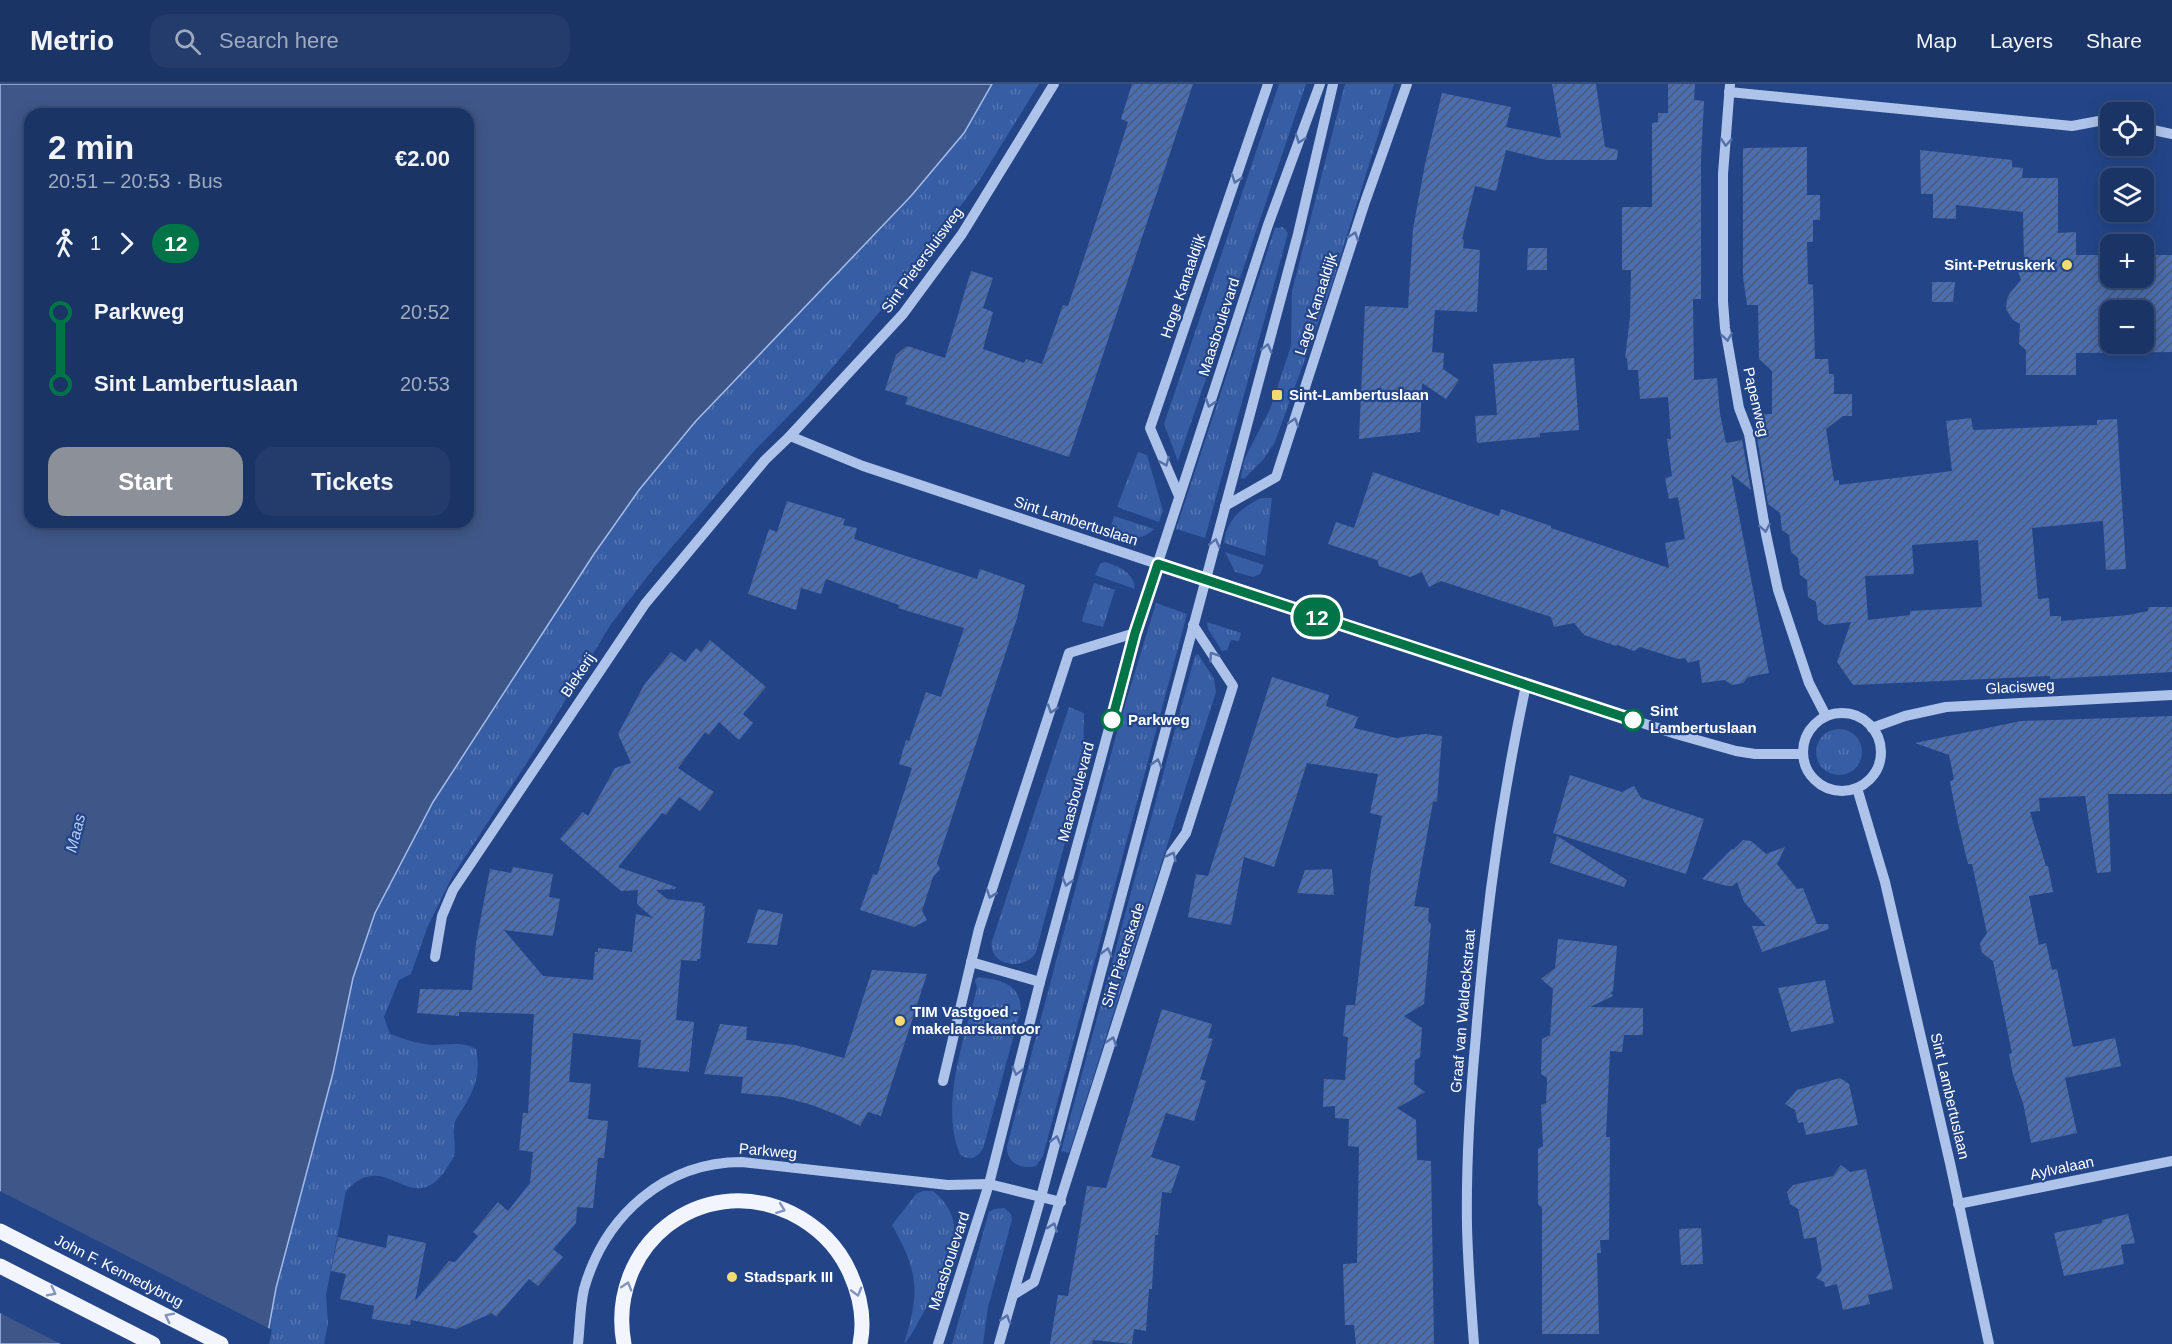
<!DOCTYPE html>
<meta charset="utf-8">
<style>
:root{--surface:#1a3466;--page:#233c6c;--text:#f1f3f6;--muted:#9faabf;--line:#384f7a;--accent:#8c9099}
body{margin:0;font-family:Arial,sans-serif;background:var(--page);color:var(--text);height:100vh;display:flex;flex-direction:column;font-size:22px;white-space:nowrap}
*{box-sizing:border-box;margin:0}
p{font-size:20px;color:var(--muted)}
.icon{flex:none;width:33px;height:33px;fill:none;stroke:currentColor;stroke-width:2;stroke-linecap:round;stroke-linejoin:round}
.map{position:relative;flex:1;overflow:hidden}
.sheet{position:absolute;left:24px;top:24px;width:450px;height:420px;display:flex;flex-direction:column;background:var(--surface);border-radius:18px;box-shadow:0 3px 15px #0003,0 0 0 2px var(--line)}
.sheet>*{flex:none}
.badge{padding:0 12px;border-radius:20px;font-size:21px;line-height:39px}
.controls{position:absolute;left:2100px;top:18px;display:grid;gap:12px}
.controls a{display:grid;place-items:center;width:54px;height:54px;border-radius:12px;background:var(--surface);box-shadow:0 3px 15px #0003,0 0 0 2px var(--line);font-size:30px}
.map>.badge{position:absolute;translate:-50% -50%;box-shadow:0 0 0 3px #fff}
.legs{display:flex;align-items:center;gap:9px;height:66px;padding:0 24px;font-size:20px}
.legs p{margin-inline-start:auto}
.head{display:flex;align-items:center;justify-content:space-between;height:102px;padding:0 24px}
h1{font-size:33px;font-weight:700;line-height:45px}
.cta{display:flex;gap:12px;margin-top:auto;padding:12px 24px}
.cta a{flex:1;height:69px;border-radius:18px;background:var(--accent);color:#fff;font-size:24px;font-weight:700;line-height:69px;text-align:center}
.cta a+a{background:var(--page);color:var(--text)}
ul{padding:0 24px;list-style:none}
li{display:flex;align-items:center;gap:21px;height:72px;font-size:22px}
li i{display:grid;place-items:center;width:9px;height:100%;margin:0 8px;background:currentColor}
li i::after{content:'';width:15px;height:15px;margin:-8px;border:4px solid;border-radius:50%;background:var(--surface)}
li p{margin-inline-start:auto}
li:first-child i{background:linear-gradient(#0000 50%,currentColor 0)}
li:last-child i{background:linear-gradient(currentColor 50%,#0000 0)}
header{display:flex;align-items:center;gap:36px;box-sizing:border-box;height:84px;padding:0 30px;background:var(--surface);border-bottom:2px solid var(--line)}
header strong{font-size:28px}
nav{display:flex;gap:33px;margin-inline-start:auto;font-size:21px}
.search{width:420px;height:54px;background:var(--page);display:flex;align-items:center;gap:15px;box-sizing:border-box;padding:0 21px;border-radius:18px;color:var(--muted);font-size:22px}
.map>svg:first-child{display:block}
.grass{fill:url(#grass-tufts)}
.water{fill:#3f5788;stroke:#a2bcea;stroke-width:1.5;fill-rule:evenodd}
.pier{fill:#234588}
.building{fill:url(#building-hatch);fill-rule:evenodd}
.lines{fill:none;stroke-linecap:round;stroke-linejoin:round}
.minor{stroke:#aec3e9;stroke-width:10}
.major{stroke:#f2f5fe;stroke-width:15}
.oneway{stroke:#5471aa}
.oneway2{stroke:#8094bd}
.line-1-casing{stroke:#fff;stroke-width:14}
.line-1{stroke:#007446;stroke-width:9}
.poi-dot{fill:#f5dc71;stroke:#234588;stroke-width:2}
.stop-1-dot{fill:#fff;stroke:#007446;stroke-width:3}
.labels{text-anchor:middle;stroke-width:4.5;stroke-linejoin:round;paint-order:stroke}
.street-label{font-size:15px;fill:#fff;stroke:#234588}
.poi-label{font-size:15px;font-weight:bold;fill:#fff;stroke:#234588;text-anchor:start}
.stop-label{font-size:15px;font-weight:bold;fill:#fff;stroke:#234588;text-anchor:start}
.water-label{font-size:16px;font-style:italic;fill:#bacdf1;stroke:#234588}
</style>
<header>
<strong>Metrio</strong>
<div class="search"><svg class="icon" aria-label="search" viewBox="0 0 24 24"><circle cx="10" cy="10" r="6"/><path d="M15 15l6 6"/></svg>Search here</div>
<nav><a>Map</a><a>Layers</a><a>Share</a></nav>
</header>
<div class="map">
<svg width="2172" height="1260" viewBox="0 0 2172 1260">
<defs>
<pattern id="grass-tufts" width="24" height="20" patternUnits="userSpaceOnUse" patternTransform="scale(1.5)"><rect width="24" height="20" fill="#375da4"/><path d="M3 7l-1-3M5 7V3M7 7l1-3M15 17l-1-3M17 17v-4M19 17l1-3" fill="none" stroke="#5575b2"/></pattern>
<pattern id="building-hatch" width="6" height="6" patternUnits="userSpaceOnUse" patternTransform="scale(1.5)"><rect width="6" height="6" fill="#4b6eb0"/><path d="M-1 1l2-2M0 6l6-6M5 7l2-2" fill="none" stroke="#4c5a74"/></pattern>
</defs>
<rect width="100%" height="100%" fill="#234588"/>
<!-- grass -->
<g class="grass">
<path d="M992 0H1039L981 94 911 191 808 312 755 366 653 485 611 540 539 660 452 793 427 844 411 890 399 896 384 933 390 950C404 955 418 960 433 961 449 961 461 957 476 965 481 990 475 1005 462 1026 460 1030 456 1034 455 1038 451 1049 458 1064 453 1074 413 1147 390 1059 346 1107L326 1211 328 1240 324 1260H268L276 1204 333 989 353 894 375 829 433 718 594 470 639 406 694 338 964 49Z"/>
<polygon points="1279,0 1306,0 1178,377 1164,340"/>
<polygon points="1345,0 1394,0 1330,206 1275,358 1263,376 1245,394 1242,395 1241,393 1244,376 1270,325 1291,262 1292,207"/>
<polygon points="1283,143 1288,149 1205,454 1176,445 1275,144"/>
<polygon points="1138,368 1147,371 1163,427 1159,438 1117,423"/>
<path d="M1261 414H1272L1265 472 1224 459C1226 436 1241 424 1261 414Z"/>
<path d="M1114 432 1154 445C1140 459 1126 453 1110 447Z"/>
<polygon points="1225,468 1264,481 1260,490 1253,493 1235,488"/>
<path d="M1104 478C1119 482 1133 488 1135 505L1095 491 1100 480Z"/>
<polygon points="1094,499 1115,506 1103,543 1083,538 1082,536"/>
<path d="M1156 519 1187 530 1043 1072 1036 1082C1022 1086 1006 1079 1007 1062L1118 644Z"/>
<polygon points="1207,538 1241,549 1239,557 1231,556 1227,566 1222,567 1208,545"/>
<polygon points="1198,570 1214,595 1216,608 1069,1069 1061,1067 1195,572"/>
<path d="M1069 623 1084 629 1083 690 1036 868C1025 888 988 882 992 857Z"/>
<circle cx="1839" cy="668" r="23"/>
<path d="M978 893C1000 896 1020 899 1021 925L983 1065C976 1074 970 1078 960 1070 939 1021 965 953 977 904L975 896Z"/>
<path d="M923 1107H933C975 1140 946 1188 926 1224 919 1236 913 1250 904 1260 920 1208 919 1189 892 1141L916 1110Z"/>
<polygon points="1004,1124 1011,1130 1012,1136 988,1223 983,1260 952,1260 989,1128 994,1125"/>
</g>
<!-- water -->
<path class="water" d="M0 0H992L964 49 911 112 695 338 639 406 594 470 433 718 375 829 353 894 333 989 276 1204 266 1260H0ZM30 30H468V438H30Z"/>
<!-- pier -->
<polygon class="pier" points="0,1107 272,1246 269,1260 61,1260 0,1229"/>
<!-- building -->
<g class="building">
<polygon points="1132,0 1193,0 1069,373 905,320 908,313 885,306 896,271 907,262 945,274 971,187 993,194 983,224 993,228 983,265 1024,279 1026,275 1042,280 1063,221 1068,222 1110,95 1128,38 1121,35"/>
<polygon points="1552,0 1596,0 1605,63 1618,66 1617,76 1546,76 1506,66 1496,107 1475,102 1462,155 1464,156 1463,164 1480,166 1477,228 1435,226 1432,268 1444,269 1443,285 1459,296 1446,315 1422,299 1420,348 1359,355 1365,222 1408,224 1413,145 1425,80 1442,9 1511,23 1506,43 1561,54"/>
<polygon points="1668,0 1695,0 1694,16 1704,17 1701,75 1701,215 1693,215 1694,296 1717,294 1720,330 1726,359 1742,356 1751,406 1731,390 1769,589 1748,593 1743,599 1733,601 1724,596 1702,599 1699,576 1688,579 1685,574 1678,575 1640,563 1634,567 1618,561 1616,562 1584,551 1574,539 1554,543 1551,533 1441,497 1429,503 1422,488 1410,493 1379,482 1377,476 1328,460 1336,438 1354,444 1373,388 1499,432 1501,425 1551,442 1551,444 1669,484 1665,459 1685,455 1678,413 1669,415 1665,394 1672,392 1667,355 1671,355 1668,313 1640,315 1638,286 1628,286 1627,274 1625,274 1630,234 1631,186 1622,186 1622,123 1652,123 1652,39 1658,38 1658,29 1668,29"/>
<path d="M1807 63V111H1820V136H1813V158H1807L1808 200 1813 201 1815 275H1828L1829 290H1834V310H1852V332H1843L1826 345 1834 397 1839 396V401L1952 387 1946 337 1971 334 1973 346 2097 341V336L2117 335 2126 485 2106 486 2103 437 2032 444 2038 515 2049 514 2050 532H2061V537L2129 531 2148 527V523H2172V588L2050 595V592L1853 601 1837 578 1851 538 1825 541 1818 536 1816 518 1808 513 1807 496 1800 491 1798 474 1791 468 1789 451 1782 446 1780 429 1768 420 1757 353 1764 351 1761 330H1772V287L1759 275 1758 221H1747L1743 193V64ZM1978 456 1982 523 1910 527V531L1868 536 1865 492 1914 490 1912 461Z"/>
<path d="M1920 66 2012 76V83L2023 84 2022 94H2058V149L2076 148V171H2110V194H2144V171H2172V268L2076 269V291H2026V266L2019 260 2020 240 2013 236 2006 225 2007 215 2010 209 2021 196 2018 187 2024 176 2023 128 1956 121V135L1933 134V110H1921ZM2110 226H2144V260H2110Z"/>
<polygon points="1528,164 1547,164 1547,186 1527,186"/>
<polygon points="1932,198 1955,198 1953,218 1932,218"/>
<polygon points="1574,274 1579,346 1540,349 1540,353 1477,359 1475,332 1497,331 1493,280"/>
<polygon points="787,417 845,435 843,441 857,444 854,455 977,495 980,485 1025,501 1017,534 937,779 940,785 933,793 922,827 927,836 914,843 860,826 873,790 877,791 912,684 899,680 906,656 909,657 926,608 941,613 964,544 898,524 899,521 826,495 821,510 801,504 796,526 748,510 769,445 777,448"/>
<polygon points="710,556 766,603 743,630 753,639 739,656 719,638 709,651 705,648 678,684 714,708 700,727 679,713 666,731 662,729 618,783 676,803 675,805 656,806 667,815 703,819 702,822 705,822 700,875 697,875 697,877 681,876 676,936 694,938 689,988 638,983 641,956 573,949 569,998 591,1000 588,1035 608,1037 604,1074 598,1074 593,1124 577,1123 576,1139 553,1165 563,1173 538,1202 529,1195 496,1233 492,1229 456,1245 411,1236 410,1241 372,1235 374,1222 340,1215 346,1190 331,1187 338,1153 386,1164 388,1151 426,1159 415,1217 449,1177 455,1178 478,1152 473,1148 498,1118 508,1127 530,1099 533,1068 519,1066 523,1029 528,1029 534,930 459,928 459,932 417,929 420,905 472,906 476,859 490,785 511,789 513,783 553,790 549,813 560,815 553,852 504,846 543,892 593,896 595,868 598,868 598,864 632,868 636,830 653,834 637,820 638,806 621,807 560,755 583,728 588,732 615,684 631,679 618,650 644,601 671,568 685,578 696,564 701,568"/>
<polygon points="1272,593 1329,611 1326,622 1358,633 1354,644 1396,654 1425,650 1442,652 1437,717 1433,718 1414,822 1429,824 1428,837 1431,840 1424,920 1404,932 1422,944 1420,973 1415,976 1414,1000 1425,1008 1397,1024 1416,1036 1417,1076 1431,1077 1434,1260 1356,1260 1354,1241 1345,1241 1343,1180 1357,1179 1359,1063 1348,1062 1349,1035 1335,1034 1335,1022 1323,1023 1324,995 1345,996 1348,953 1343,952 1346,921 1355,921 1371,788 1382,732 1370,729 1378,690 1307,679 1274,783 1244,773 1231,841 1188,833 1196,790 1208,792"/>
<polygon points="2172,632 2172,710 2108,710 2111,788 2097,789 2085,712 2039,714 2040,727 2030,728 2046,782 2048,782 2053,808 2029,812 2039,861 2046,859 2052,886 2057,885 2073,963 2115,954 2121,982 2065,994 2077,1049 2031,1059 2023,1019 2013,991 2009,970 2012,969 1993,877 1982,869 1980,859 1987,849 1972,780 1968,780 1958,739 1950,698 1954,695 1949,671 1915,659 2021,637"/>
<polygon points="1570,691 1622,708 1634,702 1641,714 1704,735 1686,790 1553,749"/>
<polygon points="1557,752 1627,796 1624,803 1550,779"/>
<polygon points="1743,756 1751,757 1766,770 1785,763 1777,780 1797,805 1803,804 1817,840 1828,840 1829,845 1762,868 1752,842 1766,842 1744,818 1737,798 1732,802 1727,802 1702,795 1732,765 1733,766"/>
<polygon points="1332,785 1334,811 1297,809 1305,786"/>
<polygon points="758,825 783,830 777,861 747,859"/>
<polygon points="1558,855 1617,862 1613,907 1611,909 1613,912 1590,923 1643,924 1643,951 1624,951 1622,968 1610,967 1606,1053 1610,1053 1609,1156 1600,1156 1601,1169 1597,1169 1599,1250 1542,1250 1542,1124 1538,1120 1538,1065 1543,1062 1541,1021 1546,1019 1547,994 1541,990 1542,955 1550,951 1553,905 1541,895 1555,884"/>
<polygon points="872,886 927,890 881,1032 868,1028 860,1042 840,1032 812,1021 782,1013 741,1009 743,993 704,990 720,940 747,943 746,956 795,961 844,974"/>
<polygon points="1825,896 1834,939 1791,948 1778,904"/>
<polygon points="1162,925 1212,940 1208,954 1213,955 1200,995 1206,997 1194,1037 1166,1029 1151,1073 1180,1082 1171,1109 1162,1108 1158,1151 1155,1151 1152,1205 1149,1205 1146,1247 1134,1245 1132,1260 1093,1256 1092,1260 1050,1260 1058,1211 1068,1212 1087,1102 1106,1104"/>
<polygon points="1840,994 1849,1000 1858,1041 1806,1051 1803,1038 1798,1039 1795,1026 1785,1020 1797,1006"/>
<polygon points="1841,1081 1850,1088 1866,1085 1893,1205 1868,1211 1870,1220 1843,1226 1837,1200 1825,1203 1824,1198 1816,1194 1822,1186 1816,1153 1804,1155 1798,1125 1790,1120 1787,1108 1793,1101 1833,1092"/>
<polygon points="2128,1130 2135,1159 2121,1161 2124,1180 2064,1192 2054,1149 2102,1139 2102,1136"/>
<polygon points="1701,1144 1703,1180 1681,1181 1679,1145"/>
</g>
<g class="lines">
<!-- minor -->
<g class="minor">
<polyline points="1730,0 1723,90 1723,218 1725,244 1739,324 1749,350 1766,450 1778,506 1809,599 1826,632"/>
<polyline points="1729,8 2072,42 2104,36 2110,37"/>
<polyline points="2144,44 2172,50"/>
<polyline points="790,352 863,382 1260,514 1676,650 1736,667 1755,670 1803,670"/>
<polyline points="1179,412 1150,344 1268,0"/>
<polyline points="1225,422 1276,393 1365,118 1407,0"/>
<circle cx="1842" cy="668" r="39"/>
<polyline points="1872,644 1905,632 1946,623 2172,611"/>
<polyline points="1857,704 1885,798 1950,1079 1989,1260"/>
<polyline points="435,873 442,832 453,806 645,520 765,376 790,352 903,230 962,150 1054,0"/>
<polyline points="971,878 1040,898"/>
<polyline points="943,997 979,845 1069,569 1135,549"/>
<polyline points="1958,1120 2172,1077"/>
<polyline points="1013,1211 1034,1198 1171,770 1186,749 1233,602 1193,541"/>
<path d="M578 1260C580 1242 580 1222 584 1205 605 1131 665 1078 742 1078L948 1101 989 1100 1061 1118"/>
<polyline points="938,1260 989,1100 1040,898 1135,549 1268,141 1320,0"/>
<polyline points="999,1260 1041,1113 1298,150 1333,0"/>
<path d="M1474 1260C1471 1221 1468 1181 1467 1142 1466 1079 1470 1014 1476 951 1485 833 1501 717 1526 601"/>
</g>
<!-- major -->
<g class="major">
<polyline points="0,1147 221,1260"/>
<polyline points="0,1182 153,1260"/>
<path d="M624 1260C606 1163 700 1086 791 1129 817 1142 838 1162 850 1189 860 1211 865 1236 860 1260"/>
</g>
</g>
<!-- one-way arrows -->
<defs><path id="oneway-chevron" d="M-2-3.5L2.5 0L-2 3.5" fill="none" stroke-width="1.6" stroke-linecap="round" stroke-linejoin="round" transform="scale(1.5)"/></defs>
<g class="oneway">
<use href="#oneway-chevron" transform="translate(1300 55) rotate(110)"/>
<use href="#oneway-chevron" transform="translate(1726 58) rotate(94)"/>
<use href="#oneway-chevron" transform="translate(1236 95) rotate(109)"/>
<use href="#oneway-chevron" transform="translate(1354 152) rotate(-72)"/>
<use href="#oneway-chevron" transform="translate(1727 253) rotate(81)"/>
<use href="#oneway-chevron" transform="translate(1267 264) rotate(-75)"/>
<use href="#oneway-chevron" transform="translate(1210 319) rotate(108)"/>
<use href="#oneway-chevron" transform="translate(1294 338) rotate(-72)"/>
<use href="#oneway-chevron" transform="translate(1165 378) rotate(68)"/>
<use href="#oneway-chevron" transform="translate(1765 444) rotate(80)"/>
<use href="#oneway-chevron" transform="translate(1215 459) rotate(-76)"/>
<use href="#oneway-chevron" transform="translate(1213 572) rotate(-124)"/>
<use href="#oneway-chevron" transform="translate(1052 625) rotate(108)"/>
<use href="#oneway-chevron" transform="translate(1157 679) rotate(-75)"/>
<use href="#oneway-chevron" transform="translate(1172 772) rotate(-64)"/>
<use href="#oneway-chevron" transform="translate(1067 798) rotate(105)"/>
<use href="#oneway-chevron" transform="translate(991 810) rotate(109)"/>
<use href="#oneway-chevron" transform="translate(1107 868) rotate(-75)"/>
<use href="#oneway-chevron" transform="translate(1112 957) rotate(-72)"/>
<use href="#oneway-chevron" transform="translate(1017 987) rotate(104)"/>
<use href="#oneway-chevron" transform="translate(1056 1056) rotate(-75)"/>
<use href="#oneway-chevron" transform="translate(1053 1143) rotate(-71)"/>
<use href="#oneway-chevron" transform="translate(1006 1235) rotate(-73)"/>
</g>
<g class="oneway2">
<use href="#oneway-chevron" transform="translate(781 1125) rotate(21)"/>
<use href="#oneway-chevron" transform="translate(627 1202) rotate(-73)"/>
<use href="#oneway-chevron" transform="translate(52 1208) rotate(27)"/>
<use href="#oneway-chevron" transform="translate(857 1208) rotate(74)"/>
<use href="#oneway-chevron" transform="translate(169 1233) rotate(-153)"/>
</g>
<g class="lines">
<defs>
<polyline id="line-1" points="1112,636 1135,549 1158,480 1633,636"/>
</defs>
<!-- line-1 casing -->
<use href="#line-1" class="line-1-casing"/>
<!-- line-1 -->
<use href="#line-1" class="line-1"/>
</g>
<!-- markers -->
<g class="poi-dot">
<circle cx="2067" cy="181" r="6"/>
<rect x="1271" y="305" width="12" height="12" rx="3"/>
<circle cx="900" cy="937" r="6"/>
<circle cx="732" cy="1193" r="6"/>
</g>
<g class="stop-1-dot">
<circle cx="1112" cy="636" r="10"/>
<circle cx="1633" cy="636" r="10"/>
</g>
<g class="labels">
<!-- street labels -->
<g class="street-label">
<text transform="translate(922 176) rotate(-54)" y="5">Sint Pietersluisweg</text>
<text transform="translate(1183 202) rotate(-71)" y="5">Hoge Kanaaldijk</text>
<text transform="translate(1316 220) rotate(-72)" y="5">Lage Kanaaldijk</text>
<text transform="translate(1219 243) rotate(-72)" y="5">Maasboulevard</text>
<text transform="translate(1756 318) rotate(77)" y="5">Papenweg</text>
<text transform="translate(1076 437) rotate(18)" y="5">Sint Lambertuslaan</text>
<text transform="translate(578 591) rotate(-56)" y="5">Blekerij</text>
<text transform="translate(2020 603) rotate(-3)" y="5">Glacisweg</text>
<text transform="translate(1076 708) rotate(-75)" y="5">Maasboulevard</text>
<text transform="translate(1123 871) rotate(-72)" y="5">Sint Pieterskade</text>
<text transform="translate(1463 927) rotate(-85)" y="5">Graaf van Waldeckstraat</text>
<text transform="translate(1950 1012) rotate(77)" y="5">Sint Lambertuslaan</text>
<text transform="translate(768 1067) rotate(5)" y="5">Parkweg</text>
<text transform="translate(2062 1084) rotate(-12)" y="5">Aylvalaan</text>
<text transform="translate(949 1177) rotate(-72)" y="5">Maasboulevard</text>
<text transform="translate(119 1187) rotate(27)" y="5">John F. Kennedybrug</text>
</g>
<!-- poi labels -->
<g class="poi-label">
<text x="2055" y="186" text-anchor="end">Sint-Petruskerk</text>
<text x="1289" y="316">Sint-Lambertuslaan</text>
<text x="912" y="933">TIM Vastgoed -<tspan x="912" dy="17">makelaarskantoor</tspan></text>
<text x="744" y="1198">Stadspark III</text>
</g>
<!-- stop labels -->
<g class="stop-label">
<text x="1650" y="632">Sint<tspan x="1650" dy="17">Lambertuslaan</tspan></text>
<text x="1128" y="641">Parkweg</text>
</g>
<!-- water labels -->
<g class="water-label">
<text transform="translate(75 749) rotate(-76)" y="6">Maas</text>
</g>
</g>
</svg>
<div class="controls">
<a><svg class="icon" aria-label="locate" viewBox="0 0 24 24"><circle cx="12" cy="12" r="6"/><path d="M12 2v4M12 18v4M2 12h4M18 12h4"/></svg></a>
<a><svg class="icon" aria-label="layers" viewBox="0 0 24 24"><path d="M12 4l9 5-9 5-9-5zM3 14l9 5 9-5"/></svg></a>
<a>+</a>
<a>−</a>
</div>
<b class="badge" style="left:1317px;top:533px;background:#007446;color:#fff">12</b>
<section class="sheet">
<div class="head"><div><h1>2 min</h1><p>20:51 – 20:53 · Bus</p></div><b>€2.00</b></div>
<div class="legs"><svg class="icon" aria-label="walk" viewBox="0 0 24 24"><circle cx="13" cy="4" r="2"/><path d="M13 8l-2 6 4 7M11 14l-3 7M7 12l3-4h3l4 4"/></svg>1<svg class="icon" aria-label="forward" viewBox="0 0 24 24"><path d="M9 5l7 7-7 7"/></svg><b class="badge" style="background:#007446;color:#fff">12</b></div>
<ul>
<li><i style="color:#007446"></i><b>Parkweg</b><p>20:52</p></li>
<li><i style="color:#007446"></i><b>Sint Lambertuslaan</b><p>20:53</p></li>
</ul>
<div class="cta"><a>Start</a><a>Tickets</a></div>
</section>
</div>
